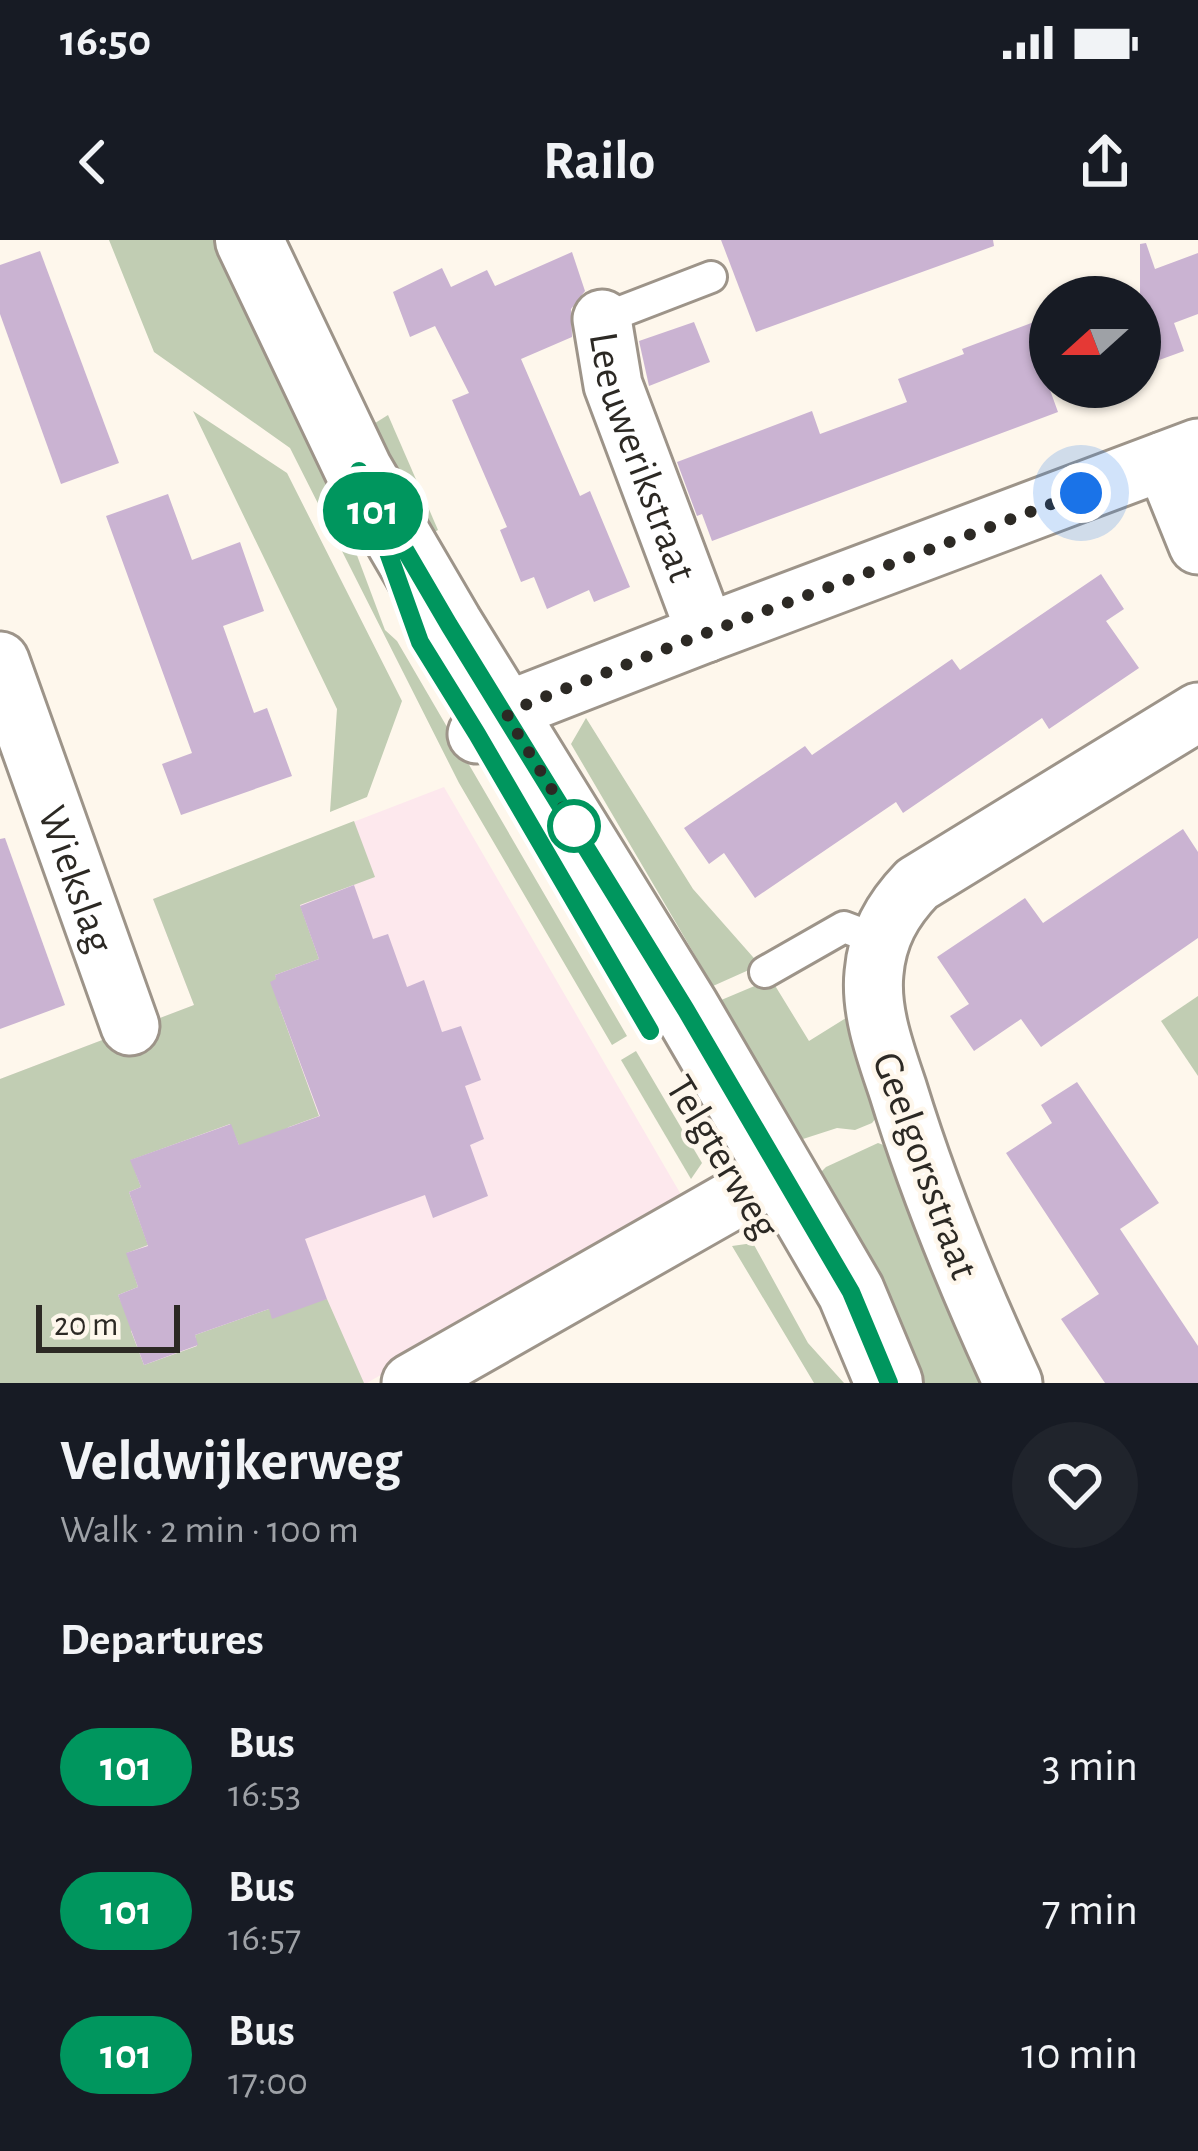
<!DOCTYPE html>
<meta charset="utf-8">
<style>
:root{--surface:#171b24;--page:#20242c;--text:#f1f3f6;--muted:#9ea1a6}
body{margin:0;font-family:"Alegreya Sans",sans-serif;background:var(--page);color:var(--text);height:100vh;display:flex;flex-direction:column;font-size:45px;white-space:nowrap}
*{box-sizing:border-box;margin:0}
p{font-size:39px;color:var(--muted)}
.icon{flex:none;width:66px;height:66px;fill:none;stroke:currentColor;stroke-width:2;stroke-linecap:round;stroke-linejoin:round}
.map{position:relative;height:1143px;overflow:hidden}
.details{display:flex;flex-direction:column;background:var(--surface);flex:1}
.details>*{flex:none}
.badge{padding:0 24px;border-radius:39px;font-size:42px;line-height:78px}
.needle{width:78px;rotate:249deg}
.tools{position:absolute;left:1029px;top:36px;display:grid;gap:24px}
.tools a{display:grid;place-items:center;width:132px;height:132px;border-radius:50%;background:var(--surface);box-shadow:0 3px 9px #0004;font-size:60px}
.scale{position:absolute;left:36px;bottom:30px;width:144px;box-sizing:border-box;padding-left:12px;border:6px solid #2c2924;border-top:0;font-size:33px;line-height:42px;white-space:nowrap;color:#2c2924;-webkit-text-stroke:9px #fef7ec;paint-order:stroke}
.you{position:absolute;width:60px;height:60px;margin:-30px;border:9px solid #fff;border-radius:50%;background:#1a73e8;box-shadow:0 0 0 18px #1a73e833}
.map>.badge{position:absolute;translate:-50% -50%;box-shadow:0 0 0 6px #fff}
h2{padding:0 60px;font-size:45px;line-height:108px}
.round{display:grid;place-items:center;flex:none;width:126px;height:126px;border-radius:63px;background:var(--page)}
.headline{display:flex;align-items:center;justify-content:space-between;height:204px;padding:0 60px}
h1{font-size:57px;font-weight:700;line-height:90px}
ul{padding:0;list-style:none}
li{display:flex;align-items:center;gap:36px;height:144px;padding:0 60px}
li div{flex:1}
li b{display:block;font-size:45px}
li em{font-style:normal}
li .badge{min-width:132px;font-weight:700;text-align:center}
.status{display:flex;justify-content:space-between;align-items:center;height:84px;padding:0 60px;background:var(--surface);direction:ltr}
.status svg{height:33px;fill:currentColor}
header{display:flex;justify-content:space-between;align-items:center;height:156px;padding:0 60px;background:var(--surface);font-size:54px;font-weight:700}
.map>svg:first-child{display:block}
.education{fill:#fde8ed}
.green{fill:#c1cdb3}
.building{fill:#cab3d2}
.lines{fill:none;stroke-linecap:round;stroke-linejoin:round}
.lane-casing{stroke:#9d9489;stroke-width:36}
.street-casing{stroke:#9d9489;stroke-width:63}
.secondary-casing{stroke:#9d9489;stroke-width:72}
.lane{stroke:#fff;stroke-width:30}
.street{stroke:#fff;stroke-width:57}
.secondary{stroke:#fff;stroke-width:66}
.line-casing{stroke:#fff;stroke-width:27}
.line{stroke:#00965e;stroke-width:18}
.walk{stroke:#2c2924;stroke-width:12;stroke-dasharray:0 21.6}
.stop-dot{fill:#fff;stroke:#00965e;stroke-width:6}
.labels{text-anchor:middle;stroke-width:9;stroke-linejoin:round;paint-order:stroke}
.street-label{font-size:42px;fill:#2c2924;stroke:#fef7ec}
</style>
<div class="status"><b>16:50</b><svg viewBox="0 0 49 12"><path d="M0 12V9h3v3zM5 12V6h3v6zM10 12V3h3v9zM15 12V0h3v12zM26 1h20v11H26zM47 4h2v5h-2z"/></svg></div>
<header><svg class="icon" aria-label="back" viewBox="0 0 24 24"><path d="M15 5l-7 7 7 7"/></svg>Railo<svg class="icon" aria-label="share" viewBox="0 0 24 24"><path d="M12 15V3M7 8l5-5 5 5M5 13v7h14v-7"/></svg></header>
<div class="map">
<svg width="1198" height="1143" viewBox="0 0 1198 1143">
<rect width="100%" height="100%" fill="#fef7ec"/>
<!-- education -->
<polygon class="education" points="444,547 683,958 367,1143 0,1143 0,839 194,765 153,659"/>
<!-- green -->
<g class="green">
<polygon points="109,0 225,0 333,243 346,286 385,390 397,401 627,796 612,805 459,543 290,208 154,112"/>
<polygon points="193,171 287,233 402,461 367,557 330,572 337,469"/>
<polygon points="388,175 438,290 427,296 372,185"/>
<polygon points="586,478 693,649 760,725 713,746 571,504"/>
<polygon points="354,581 375,637 300,665 319,719 275,735 285,762 279,766 319,876 289,887 244,917 230,884 131,920 141,947 129,952 148,1005 127,1013 138,1047 118,1055 133,1089 131,1091 144,1125 197,1106 195,1095 269,1069 327,1059 364,1143 0,1143 0,839 194,765 153,659"/>
<polygon points="771,739 809,801 854,773 883,869 872,883 855,890 837,888 803,899 787,897 707,766"/>
<polygon points="1198,756 1198,836 1161,781"/>
<polygon points="636,811 702,923 691,939 621,820"/>
<polygon points="878,903 897,910 991,1143 923,1143 819,934 826,927"/>
<polygon points="753,1003 808,1103 844,1143 814,1143 732,1006"/>
</g>
<!-- building -->
<g class="building">
<polygon points="721,0 993,0 994,6 756,92"/>
<polygon points="1146,3 1155,29 1198,13 1198,74 1174,83 1184,111 1140,127 1140,4"/>
<polygon points="40,11 119,223 61,244 0,74 0,25"/>
<polygon points="572,12 585,51 571,69 572,97 521,119 580,256 590,251 630,347 594,362 589,350 547,369 534,337 521,342 500,290 507,287 452,160 469,153 435,86 410,97 393,52 442,28 451,47 487,30 495,46"/>
<polygon points="1050,76 1050,150 1058,172 712,301 702,274 697,276 677,222 812,171 820,194 907,162 898,139 964,114 962,109"/>
<polygon points="694,82 710,122 649,146 639,101"/>
<polygon points="168,254 192,320 240,302 264,371 223,386 254,473 267,468 292,536 181,575 162,524 192,513 106,276"/>
<polygon points="1101,334 1124,369 1106,381 1139,428 1049,489 1042,478 903,573 896,562 755,658 724,613 709,624 684,588 805,506 812,515 952,419 960,430"/>
<polygon points="1183,589 1198,612 1198,698 1041,807 1021,779 974,811 950,776 969,764 937,717 1025,658 1043,683"/>
<polygon points="5,598 65,765 0,789 0,599"/>
<polygon points="354,645 373,699 388,694 407,747 424,740 442,792 461,786 481,840 465,846 484,899 470,905 488,956 433,978 425,955 305,999 327,1059 272,1079 269,1069 195,1095 198,1105 144,1125 118,1055 138,1047 126,1013 148,1006 129,952 141,947 130,920 231,884 239,905 320,876 270,742 276,739 275,735 319,719 300,666"/>
<polygon points="1077,842 1159,963 1120,989 1198,1106 1198,1143 1105,1143 1061,1079 1099,1054 1006,913 1052,883 1041,865"/>
</g>
<g class="lines">
<defs>
<g id="lane">
<polyline points="602,79 711,37"/>
<polyline points="765,732 844,687 881,701"/>
</g>
<g id="street">
<path id="s1" d="M602 79 613 145 706 393"/>
<polyline points="1164,221 1198,305"/>
<path id="s2" d="M0 421 130 786"/>
<polyline points="477,494 529,462 706,393 1198,208"/>
<polyline points="411,1143 780,933"/>
<path d="M1013 1143C969 1048 929 951 898 850 886 814 870 772 874 733 877 697 892 670 917 644L1198 472"/>
</g>
<polyline id="secondary" points="249,0 359,231 449,385 686,769 851,1052 889,1143"/>
</defs>
<!-- lane casing -->
<use href="#lane" class="lane-casing"/>
<!-- street casing -->
<use href="#street" class="street-casing"/>
<!-- secondary casing -->
<use href="#secondary" class="secondary-casing"/>
<!-- lane -->
<use href="#lane" class="lane"/>
<!-- street -->
<use href="#street" class="street"/>
<!-- secondary -->
<use href="#secondary" class="secondary"/>
</g>
<g class="lines">
<defs>
<polyline id="line" points="650,791 477,494 420,402 359,231 449,385 686,770 851,1052 889,1143"/>
</defs>
<!-- line casing -->
<use href="#line" class="line-casing"/>
<!-- line -->
<use href="#line" class="line"/>
<!-- walk -->
<polyline class="walk" points="574,586 507,476 529,463 706,393 1081,253"/>
</g>
<!-- markers -->
<circle class="stop-dot" cx="574" cy="586" r="24"/>
<g class="labels">
<!-- street labels -->
<g class="street-label">
<text dy="15" stroke="none"><textPath href="#s1" startOffset="144">Leeuwerikstraat</textPath></text>
<text dy="15" stroke="none"><textPath href="#s2" startOffset="231">Wiekslag</textPath></text>
<text transform="translate(724 916) rotate(59)" y="15">Telgterweg</text>
<text transform="translate(927 925) rotate(70)" y="15">Geelgorsstraat</text>
</g>
</g>
</svg>
<div class="tools">
<a><svg class="needle" viewBox="-14 -14 28 28"><path d="M0-13l5 13h-10z" fill="#e53935"/><path d="M0 13l5-13h-10z" fill="#9ea1a6"/></svg></a>
</div>
<div class="scale">20 m</div>
<div class="you" style="left:1081px;top:253px"></div>
<b class="badge" style="left:373px;top:271px;background:#00965e;color:#fff">101</b>
</div>
<section class="details">
<div class="headline"><div><h1>Veldwijkerweg</h1><p>Walk · 2 min · 100 m</p></div><a class="round"><svg class="icon" aria-label="heart" viewBox="0 0 24 24"><path d="M12 20l-8-8c-3-5 5-10 8-4 3-6 11-1 8 4z"/></svg></a></div>
<h2>Departures</h2>
<ul>
<li><span class="badge" style="background:#00965e;color:#fff">101</span><div><b>Bus</b><p>16:53</p></div><em>3 min</em></li>
<li><span class="badge" style="background:#00965e;color:#fff">101</span><div><b>Bus</b><p>16:57</p></div><em>7 min</em></li>
<li><span class="badge" style="background:#00965e;color:#fff">101</span><div><b>Bus</b><p>17:00</p></div><em>10 min</em></li>
</ul>
</section>
